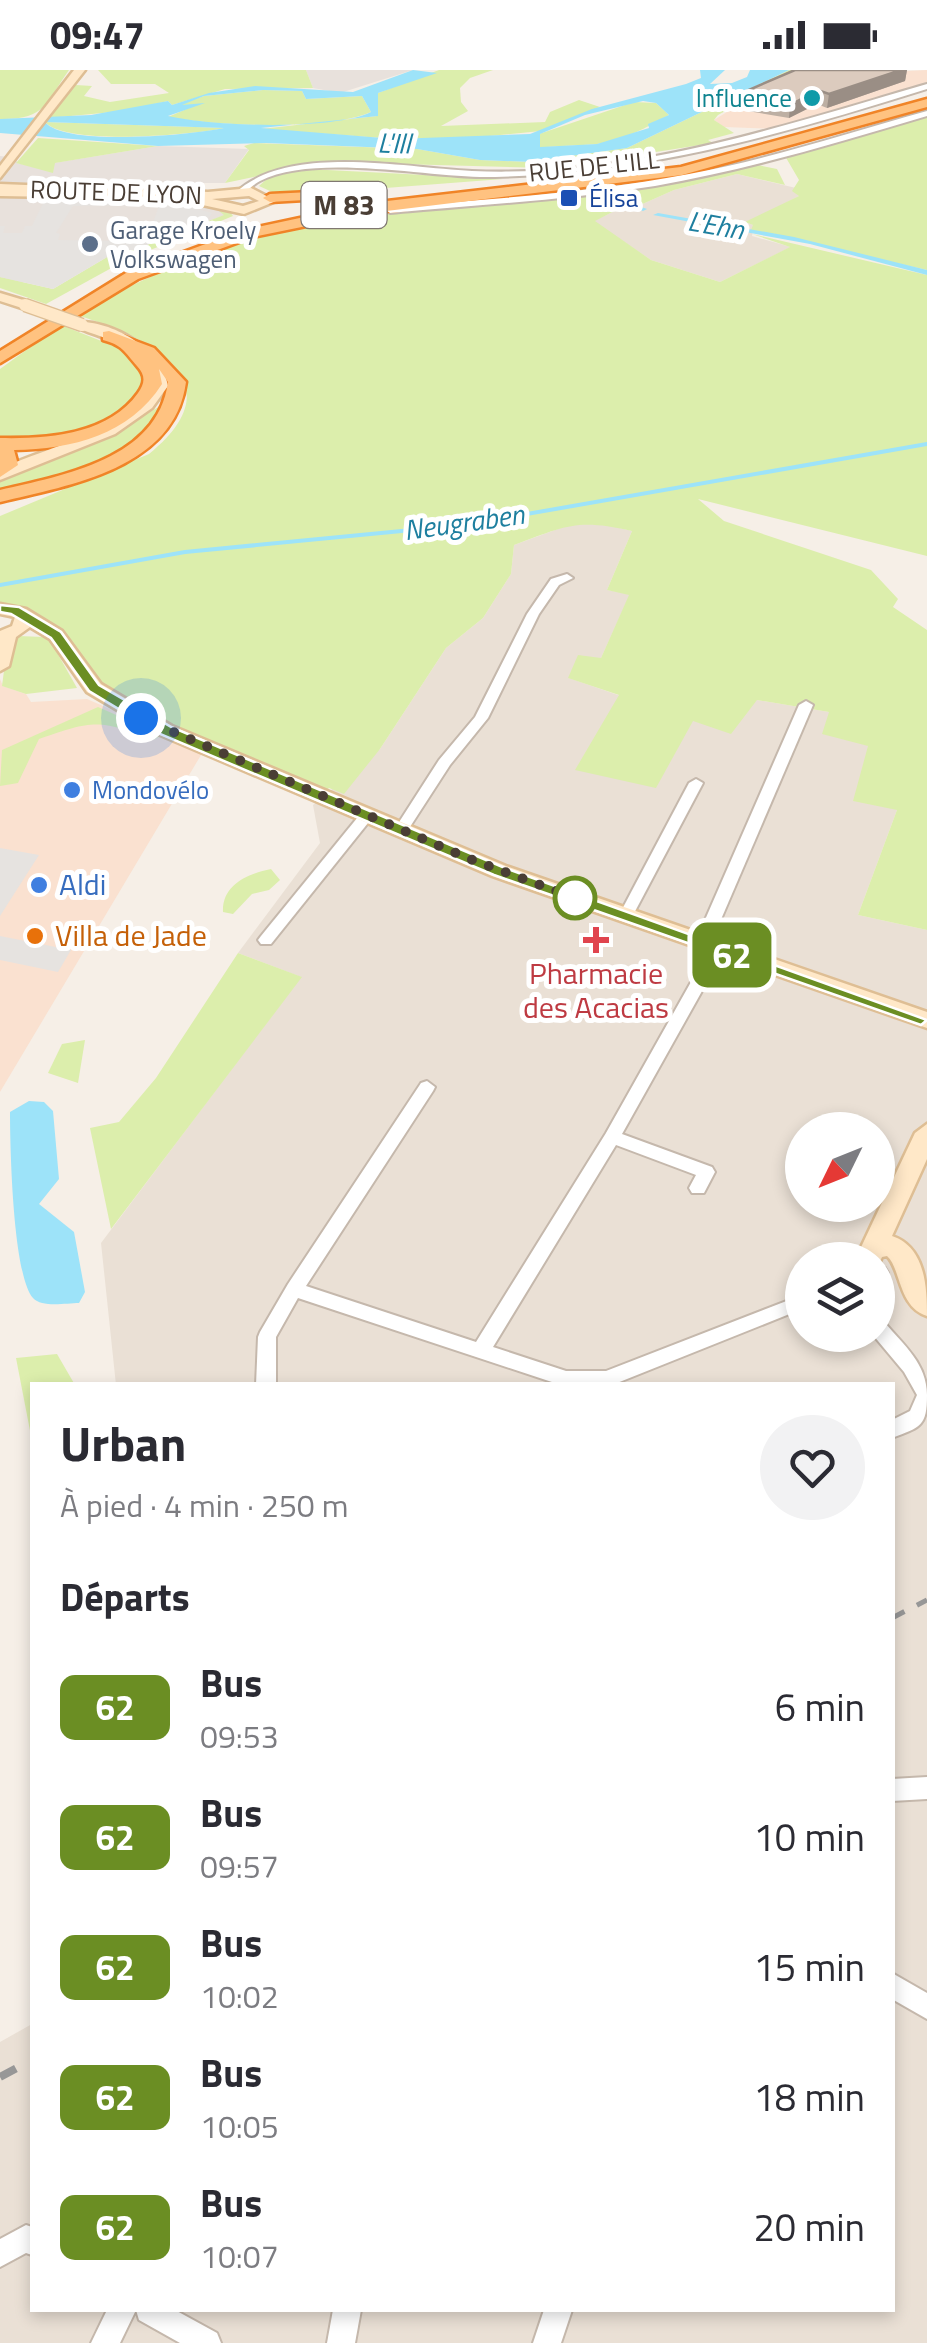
<!DOCTYPE html>
<html lang="fr">
<meta charset="utf-8">
<style>
:root{--surface:#fff;--page:#f2f2f3;--text:#2b2b33;--muted:#7c7c81}
body{margin:0;font-family:"Titillium Web",sans-serif;background:var(--page);color:var(--text);height:100vh;display:flex;flex-direction:column;font-size:38px;white-space:nowrap}
*{box-sizing:border-box;margin:0}
p{font-size:32px;color:var(--muted)}
.icon{flex:none;width:55px;height:55px;fill:none;stroke:currentColor;stroke-width:2;stroke-linecap:round;stroke-linejoin:round}
.map{position:relative;flex:1;overflow:hidden}
.details{position:absolute;left:30px;top:1312px;width:865px;height:930px;display:flex;flex-direction:column;background:var(--surface);border-radius:0px;box-shadow:0 5px 15px #0003}
.details>*{flex:none}
.badge{padding:0 20px;border-radius:15px;font-size:35px;line-height:65px}
.needle{width:65px;rotate:227deg}
.fabs{position:absolute;left:785px;top:1042px;display:grid;gap:20px}
.fabs a{display:grid;place-items:center;width:110px;height:110px;border-radius:50%;background:var(--surface);box-shadow:0 5px 15px #0003;font-size:50px}
.you{position:absolute;width:50px;height:50px;margin:-25px;border:8px solid #fff;border-radius:50%;background:#1a73e8;box-shadow:0 0 0 15px #1a73e833}
.map>.badge{position:absolute;translate:-50% -50%;box-shadow:0 0 0 5px #fff}
h2{padding:0 30px;font-size:38px;line-height:90px}
.round{display:grid;place-items:center;flex:none;width:105px;height:105px;border-radius:52px;background:var(--page)}
.summary{display:flex;align-items:center;justify-content:space-between;height:170px;padding:0 30px}
h1{font-size:48px;font-weight:700;line-height:75px}
ul{padding:0;list-style:none}
li{display:flex;align-items:center;gap:30px;height:130px;padding:0 30px}
li div{flex:1}
li b{display:block;font-size:38px}
li em{font-style:normal}
li .badge{min-width:110px;font-weight:700;text-align:center}
.status{display:flex;justify-content:space-between;align-items:center;height:70px;padding:0 50px;background:var(--surface);direction:ltr}
.status svg{height:28px;fill:currentColor}
.map>svg:first-child{display:block}
.residential{fill:#eae0d5;fill-rule:evenodd}
.commercial{fill:#fae1d0}
.industrial{fill:#e8e1dc}
.green{fill:#dceeac}
.parking{fill:#e6e3e0;fill-rule:evenodd}
.water{fill:#9de3f9;fill-rule:evenodd}
.lines{fill:none;stroke-linecap:round;stroke-linejoin:round}
.stream{stroke:#9de3f9;stroke-width:4}
.minor-casing{stroke:#c5b8ac;stroke-width:4}
.secondary-casing{stroke:#debe94;stroke-width:5}
.trunk-casing{stroke:#f08427;stroke-width:5}
.minor{fill:#fff;fill-rule:evenodd}
.secondary{fill:#ffe8c8;fill-rule:evenodd}
.trunk{fill:#ffc280;fill-rule:evenodd}
.rail-far1{stroke:#979797;stroke-width:5;stroke-dasharray:14 14;stroke-linecap:butt}
.rail{stroke:#979797;stroke-width:8;stroke-dasharray:18 18;stroke-linecap:butt}
.secondary-bridge-casing{stroke:#debe94;stroke-width:15;stroke-linecap:butt}
.secondary-bridge{stroke:#ffe8c8;stroke-width:12}
.wall{fill:#bdafa3}
.shaded-wall{fill:#9a8e85}
.building{fill:#dccbbe;stroke:#9a8e85;stroke-width:2.5}
.line{fill:#6b8e23;stroke:#fff;stroke-width:2.5}
.walk{stroke:#4a3e35;stroke-width:10;stroke-dasharray:0 18}
.culture-dot{fill:#0f9aa8;stroke:#fff;stroke-width:4}
.transit-dot{fill:#1a4fb4;stroke:#fff;stroke-width:4}
.service-dot{fill:#5c6f8a;stroke:#fff;stroke-width:4}
.shop-dot{fill:#3f7fe0;stroke:#fff;stroke-width:4}
.stop-dot{fill:#fff;stroke:#6b8e23;stroke-width:5}
.food-dot{fill:#e8710a;stroke:#fff;stroke-width:4}
.health-dot{fill:#e0444e;stroke:#fff;stroke-width:4}
.labels{text-anchor:middle;stroke-width:10;stroke-linejoin:round;paint-order:stroke}
.far-culture-label{font-size:25px;fill:#0d838f;stroke:#fff;text-anchor:end}
.far-street-label{font-size:25px;fill:#4a3e35;stroke:#fff}
.far-transit-label{font-size:25px;fill:#164399;stroke:#fff;text-anchor:start}
.far-service-label{font-size:25px;fill:#4e5e75;stroke:#fff;text-anchor:start}
.far-shop-label{font-size:25px;fill:#366cbe;stroke:#fff;text-anchor:start}
.far-water-label{font-size:28px;font-style:italic;fill:#1e7f9f;stroke:#fff}
.shield{fill:#fff;stroke:#807872;stroke-width:2.5}
.shield-label{font-size:28px;font-weight:bold;fill:#4a3e35}
.shop-label{font-size:30px;fill:#366cbe;stroke:#fff;text-anchor:start}
.food-label{font-size:30px;fill:#c56008;stroke:#fff;text-anchor:start}
.health-label{font-size:30px;fill:#be3a42;stroke:#fff}
</style>
<div class="status"><b>09:47</b><svg viewBox="0 0 49 12"><path d="M0 12V9h3v3zM5 12V6h3v6zM10 12V3h3v9zM15 12V0h3v12zM26 1h20v11H26zM47 4h2v5h-2z"/></svg></div>
<div class="map">
<svg width="927" height="2273" viewBox="0 0 927 2273">
<rect width="100%" height="100%" fill="#f6efe7"/>
<!-- residential -->
<g class="residential">
<polygon points="737,104 796,118 799,126 747,153 754,155 752,166 791,177 720,212 651,190 593,151 630,134 638,136 674,120"/>
<path d="M592 451 632 461 607 520 630 524 601 588 569 608 693 651 757 630 829 642 868 676 897 740 858 845 927 860V2273H0V1972L32 1954V2240H892V1315H116L101 1173 301 907 238 883 320 773 313 735 380 679 446 578 483 548 511 504 514 475 574 453ZM802 1060H878V1135H802ZM802 1190H878V1265H802Z"/>
</g>
<!-- commercial -->
<g class="commercial">
<polygon points="927,0 927,16 777,59 724,57 714,50 782,8"/>
<polygon points="0,609 3,616 26,624 31,632 87,629 204,680 0,1022"/>
</g>
<!-- industrial -->
<g class="industrial">
<polygon points="306,0 439,0 413,0 340,23 313,18"/>
<polygon points="158,76 249,79 225,113 169,113 171,128 214,137 225,145 134,180 15,214 0,207 0,86 17,88 17,93 53,102 54,93"/>
</g>
<!-- green -->
<g class="green">
<path d="M0 0H69C45 34 45 50 0 49Z"/>
<polygon points="98,0 306,0 313,18 225,19 172,35 168,31 124,41 49,48 76,15 92,16 84,26 110,32 169,23 155,14 111,14"/>
<polygon points="439,0 493,0 470,8 460,18 461,32 468,41 441,56 545,52 550,42 579,30 600,37 541,61 470,68 395,69 261,59 377,46 378,23"/>
<polygon points="789,0 800,0 718,45 714,50 734,63 708,70 713,73 554,98 541,90 627,78"/>
<path d="M263 20 302 21 306 29 362 26 371 42C328 61 214 56 168 47L198 34 172 37 204 26Z"/>
<path d="M634 32 656 33 669 45C647 57 625 70 597 74 578 76 559 75 540 78L539 64Z"/>
<polygon points="927,44 927,200 751,160 753,155 745,152 799,126 792,121 799,110 785,86"/>
<path d="M45 52 225 58C191 65 66 76 45 52Z"/>
<polygon points="38,68 158,76 55,93 53,103 16,93"/>
<polygon points="254,73 417,79 480,90 533,92 547,98 326,92 225,113 249,80 244,76"/>
<polygon points="753,94 777,99 785,115 737,104 674,120 638,136 602,123"/>
<polygon points="308,99 503,109 281,126 259,116 269,107"/>
<path d="M593 124 626 135 595 151 651 190 720 212 790 177 752 164 927 205V486L698 429 724 451 871 500 898 529 893 537 927 560V860L858 845 897 740 853 731 868 676 822 664 829 642 757 630 731 664 693 651 656 718 575 700 619 625 568 608 578 585 601 588 629 525 607 520 632 461C577 448 565 456 514 475L511 504 483 548 446 578 380 679 344 724 329 718 325 722 117 630 29 541 0 533V446L149 384C240 310 147 267 77 245 167 192 267 156 372 144 445 135 519 135 593 124Z"/>
<polygon points="214,137 227,138 233,146 126,190 46,234 0,218 0,207 53,219 119,180 134,180 224,145"/>
<path d="M61 255 129 282 146 308C137 363 43 368 0 371V299Z"/>
<path d="M160 336 168 338C112 398 77 402 0 423V410L117 362Z"/>
<polygon points="18,566 44,567 51,572 77,618 26,624 2,616 7,578"/>
<path d="M98 637 162 665 153 670C100 649 93 650 39 669L18 713 0 716 2 680Z"/>
<path d="M271 799 280 810 269 820 252 824 233 844 223 842C222 815 247 804 271 799Z"/>
<polygon points="238,883 302,907 111,1159 90,1058 119,1052 156,1008"/>
<polygon points="85,970 78,1013 48,1003 62,974"/>
<polygon points="57,1284 75,1315 32,1315 32,1371 16,1288"/>
</g>
<!-- parking -->
<g class="parking">
<path d="M47 125 157 128 212 143 207 151 134 180H119L53 219 0 207V156H5L3 163H22L25 156H32ZM73 136 158 135 159 136 150 161H126L122 171 58 170 60 164 56 163Z"/>
<polygon points="0,778 39,785 0,846"/>
<polygon points="0,866 71,880 58,902 0,890"/>
</g>
<!-- water -->
<g class="water">
<path d="M413 0 437 3 378 23V46L261 58 395 69 530 64 592 39 686 14 701 8 700 0H725L710 14 732 13 747 7 750 0H789L627 78 542 90 602 123 647 139 643 141 593 124 565 105 533 92 480 90 417 79 266 73 158 76 0 63V49L91 45 168 31 172 35 209 23 255 16 353 22ZM263 20 302 21 306 29 362 26 371 42C333 61 210 56 168 46L205 33 182 35 204 26ZM643 31 656 33 669 45 648 54 649 58 597 74 540 77V64L585 45ZM45 52 224 58C191 65 65 77 45 52Z"/>
<polygon points="658,143 794,167 927,200 927,205 810,174 653,145"/>
<path d="M29 1031 44 1032 53 1041 59 1109 39 1134 74 1162 85 1222 79 1233C66 1233 42 1238 33 1228 13 1206 10 1076 10 1042Z"/>
</g>
<g class="lines">
<!-- stream -->
<polyline class="stream" points="0,515 185,482 464,455 927,374"/>
<defs>
<g id="minor">
<path d="M927 14V19C781 65 634 107 480 107 421 106 313 84 260 111 254 114 248 120 242 125L235 123C288 73 404 98 472 101 629 108 778 57 927 14Z"/>
<path d="M927 41V46C837 73 747 100 655 116 567 130 478 135 390 143L386 140 390 137C490 129 590 123 689 104 770 89 848 63 927 41Z"/>
<polygon points="567,504 573,508 559,515 539,544 488,648 450,695 406,763 396,763 394,760 439,690 475,647 527,544 551,509"/>
<polygon points="806,631 813,635 710,875 707,879 697,879 694,875 799,635"/>
<polygon points="696,709 703,713 632,847 625,852 620,850 618,847 689,713"/>
<polygon points="367,741 374,745 372,748 271,874 261,874 258,870 261,866 362,742"/>
<polygon points="717,875 725,880 622,1064 712,1097 715,1102 704,1123 692,1123 689,1118 696,1105 616,1075 493,1277 566,1301 606,1301 802,1225 802,1239 612,1315 561,1315 298,1228 276,1267 276,1315 256,1315 258,1267 260,1262 288,1214 421,1013 427,1011 435,1017 433,1021 306,1216 476,1272 606,1063 709,880"/>
<polygon points="878,1196 885,1198 888,1203 884,1209 878,1211"/>
<path d="M878 1251 885 1253C904 1275 927 1294 927 1325 927 1356 921 1357 892 1368V1350L910 1341 917 1325 904 1302 873 1265H878Z"/>
<polygon points="927,1707 927,1729 892,1731 892,1709"/>
<polygon points="892,1903 927,1923 927,1949 892,1929"/>
<polygon points="26,2155 32,2157 32,2185 26,2183 0,2197 0,2169"/>
<polygon points="107,2240 175,2240 217,2263 221,2273 180,2273 139,2250 136,2240 120,2273 91,2273"/>
<polygon points="333,2240 361,2240 355,2273 327,2273"/>
<polygon points="544,2240 572,2240 561,2273 533,2273"/>
</g>
<g id="secondary">
<polygon points="74,0 85,0 0,108 0,96"/>
<path d="M0 114 208 122 251 118 276 131 244 144 175 129 0 126ZM249 126 259 131 243 136 212 129Z"/>
<polygon points="0,223 30,232 32,235 25,239 0,231"/>
<path d="M77 252C112 250 163 280 168 316L152 338 115 364 0 410V399C54 374 116 365 154 316 149 279 107 269 77 258Z"/>
<polygon points="0,534 26,539 62,561 101,614 172,656 506,796 927,942 927,958 492,806 158,664 87,622 50,569 30,557 16,567 9,596 0,601 0,561 12,556 15,547 0,544"/>
<path d="M927 1054V1089L892 1166C925 1177 927 1216 927 1246 898 1237 901 1198 887 1186L882 1187 878 1196V1190H855L915 1063Z"/>
</g>
<g id="trunk">
<polygon points="927,29 927,37 682,105 370,143 253,167 138,209 0,293 0,281 126,203 244,160 370,133 681,97"/>
<polygon points="352,120 359,124 357,127 270,132 263,128 270,124"/>
<path d="M109 261 154 278 186 312C175 398 71 415 0 432V420C64 405 158 389 168 312L159 299 162 314C129 365 73 379 14 380L18 395 0 407V368C47 369 108 365 138 323 145 313 146 306 137 296 124 281 122 275 103 270V262Z"/>
</g>
</defs>
<!-- minor casing -->
<use href="#minor" class="minor-casing"/>
<!-- secondary casing -->
<use href="#secondary" class="secondary-casing"/>
<!-- trunk casing -->
<use href="#trunk" class="trunk-casing"/>
<!-- minor -->
<use href="#minor" class="minor"/>
<!-- secondary -->
<use href="#secondary" class="secondary"/>
<!-- trunk -->
<use href="#trunk" class="trunk"/>
<!-- rail-far1 -->
<polyline class="rail-far1" points="892,1548 927,1530"/>
<!-- rail -->
<polyline class="rail" points="0,2007 32,1990"/>
<defs>
<polyline id="secondary-bridge" points="25,235 82,255"/>
</defs>
<!-- secondary-bridge casing -->
<use href="#secondary-bridge" class="secondary-bridge-casing"/>
<!-- secondary-bridge -->
<use href="#secondary-bridge" class="secondary-bridge"/>
</g>
<!-- wall -->
<polygon class="wall" points="792,0 907,0 905,11 827,38 817,34 789,48 736,39 737,25"/>
<!-- shaded-wall -->
<g class="shaded-wall">
<polygon points="901,0 907,0 905,11 827,38 829,24"/>
<polygon points="818,20 817,34 789,48 790,35"/>
</g>
<!-- building -->
<polygon class="building" points="795,0 901,0 829,24 818,20 790,35 737,25"/>
<!-- line -->
<polygon class="line" points="0,535 19,537 61,562 99,615 171,657 505,798 927,950 921,955 494,805 160,664 89,621 51,568 11,544 0,542"/>
<g class="lines">
<!-- walk -->
<polyline class="walk" points="141,648 470,789 575,828"/>
</g>
<!-- markers -->
<circle class="culture-dot" cx="812" cy="28" r="10"/>
<rect class="transit-dot" x="559" y="118" width="20" height="20" rx="5"/>
<circle class="service-dot" cx="90" cy="174" r="10"/>
<g class="shop-dot">
<circle cx="72" cy="720" r="10"/>
<circle cx="39" cy="815" r="10"/>
</g>
<circle class="stop-dot" cx="575" cy="828" r="20"/>
<circle class="food-dot" cx="35" cy="866" r="10"/>
<path class="health-dot" d="M591 855h10v10h10v10h-10v10h-10v-10h-10v-10h10z"/>
<g class="labels">
<!-- far-culture labels -->
<g class="far-culture-label">
<text x="792" y="37">Influence</text>
</g>
<!-- far-street labels -->
<g class="far-street-label">
<text transform="translate(594 96) rotate(-6)" y="9">RUE DE L'ILL</text>
<text transform="translate(116 122) rotate(2)" y="9">ROUTE DE LYON</text>
</g>
<!-- far-transit labels -->
<g class="far-transit-label">
<text x="589" y="137">Élisa</text>
</g>
<!-- far-service labels -->
<g class="far-service-label">
<text x="110" y="169">Garage Kroely<tspan x="110" dy="29">Volkswagen</tspan></text>
</g>
<!-- far-shop labels -->
<g class="far-shop-label">
<text x="92" y="729">Mondovélo</text>
</g>
<!-- far-water labels -->
<g class="far-water-label">
<text transform="translate(394 73) rotate(2)" y="10">L'Ill</text>
<text transform="translate(716 155) rotate(10)" y="10">L'Ehn</text>
<text transform="translate(464 452) rotate(-8)" y="10">Neugraben</text>
</g>
<!-- shield labels -->
<rect class="shield" x="301.5" y="112" width="85" height="46" rx="8"/>
<g class="shield-label">
<text x="344" y="145">M 83</text>
</g>
<!-- shop labels -->
<g class="shop-label">
<text x="59" y="825">Aldi</text>
</g>
<!-- food labels -->
<g class="food-label">
<text x="55" y="876">Villa de Jade</text>
</g>
<!-- health labels -->
<g class="health-label">
<text x="596" y="914">Pharmacie<tspan x="596" dy="34">des Acacias</tspan></text>
</g>
</g>
</svg>
<div class="fabs">
<a><svg class="needle" viewBox="-14 -14 28 28"><path d="M0-13l5 13h-10z" fill="#e53935"/><path d="M0 13l5-13h-10z" fill="#7c7c81"/></svg></a>
<a><svg class="icon" aria-label="layers" viewBox="0 0 24 24"><path d="M12 4l9 5-9 5-9-5zM3 14l9 5 9-5"/></svg></a>
</div>
<div class="you" style="left:141px;top:648px"></div>
<b class="badge" style="left:732px;top:885px;background:#6b8e23;color:#fff">62</b>
<section class="details">
<div class="summary"><div><h1>Urban</h1><p>À pied · 4 min · 250 m</p></div><a class="round"><svg class="icon" aria-label="heart" viewBox="0 0 24 24"><path d="M12 20l-8-8c-3-5 5-10 8-4 3-6 11-1 8 4z"/></svg></a></div>
<h2>Départs</h2>
<ul>
<li><span class="badge" style="background:#6b8e23;color:#fff">62</span><div><b>Bus</b><p>09:53</p></div><em>6 min</em></li>
<li><span class="badge" style="background:#6b8e23;color:#fff">62</span><div><b>Bus</b><p>09:57</p></div><em>10 min</em></li>
<li><span class="badge" style="background:#6b8e23;color:#fff">62</span><div><b>Bus</b><p>10:02</p></div><em>15 min</em></li>
<li><span class="badge" style="background:#6b8e23;color:#fff">62</span><div><b>Bus</b><p>10:05</p></div><em>18 min</em></li>
<li><span class="badge" style="background:#6b8e23;color:#fff">62</span><div><b>Bus</b><p>10:07</p></div><em>20 min</em></li>
</ul>
</section>
</div>
